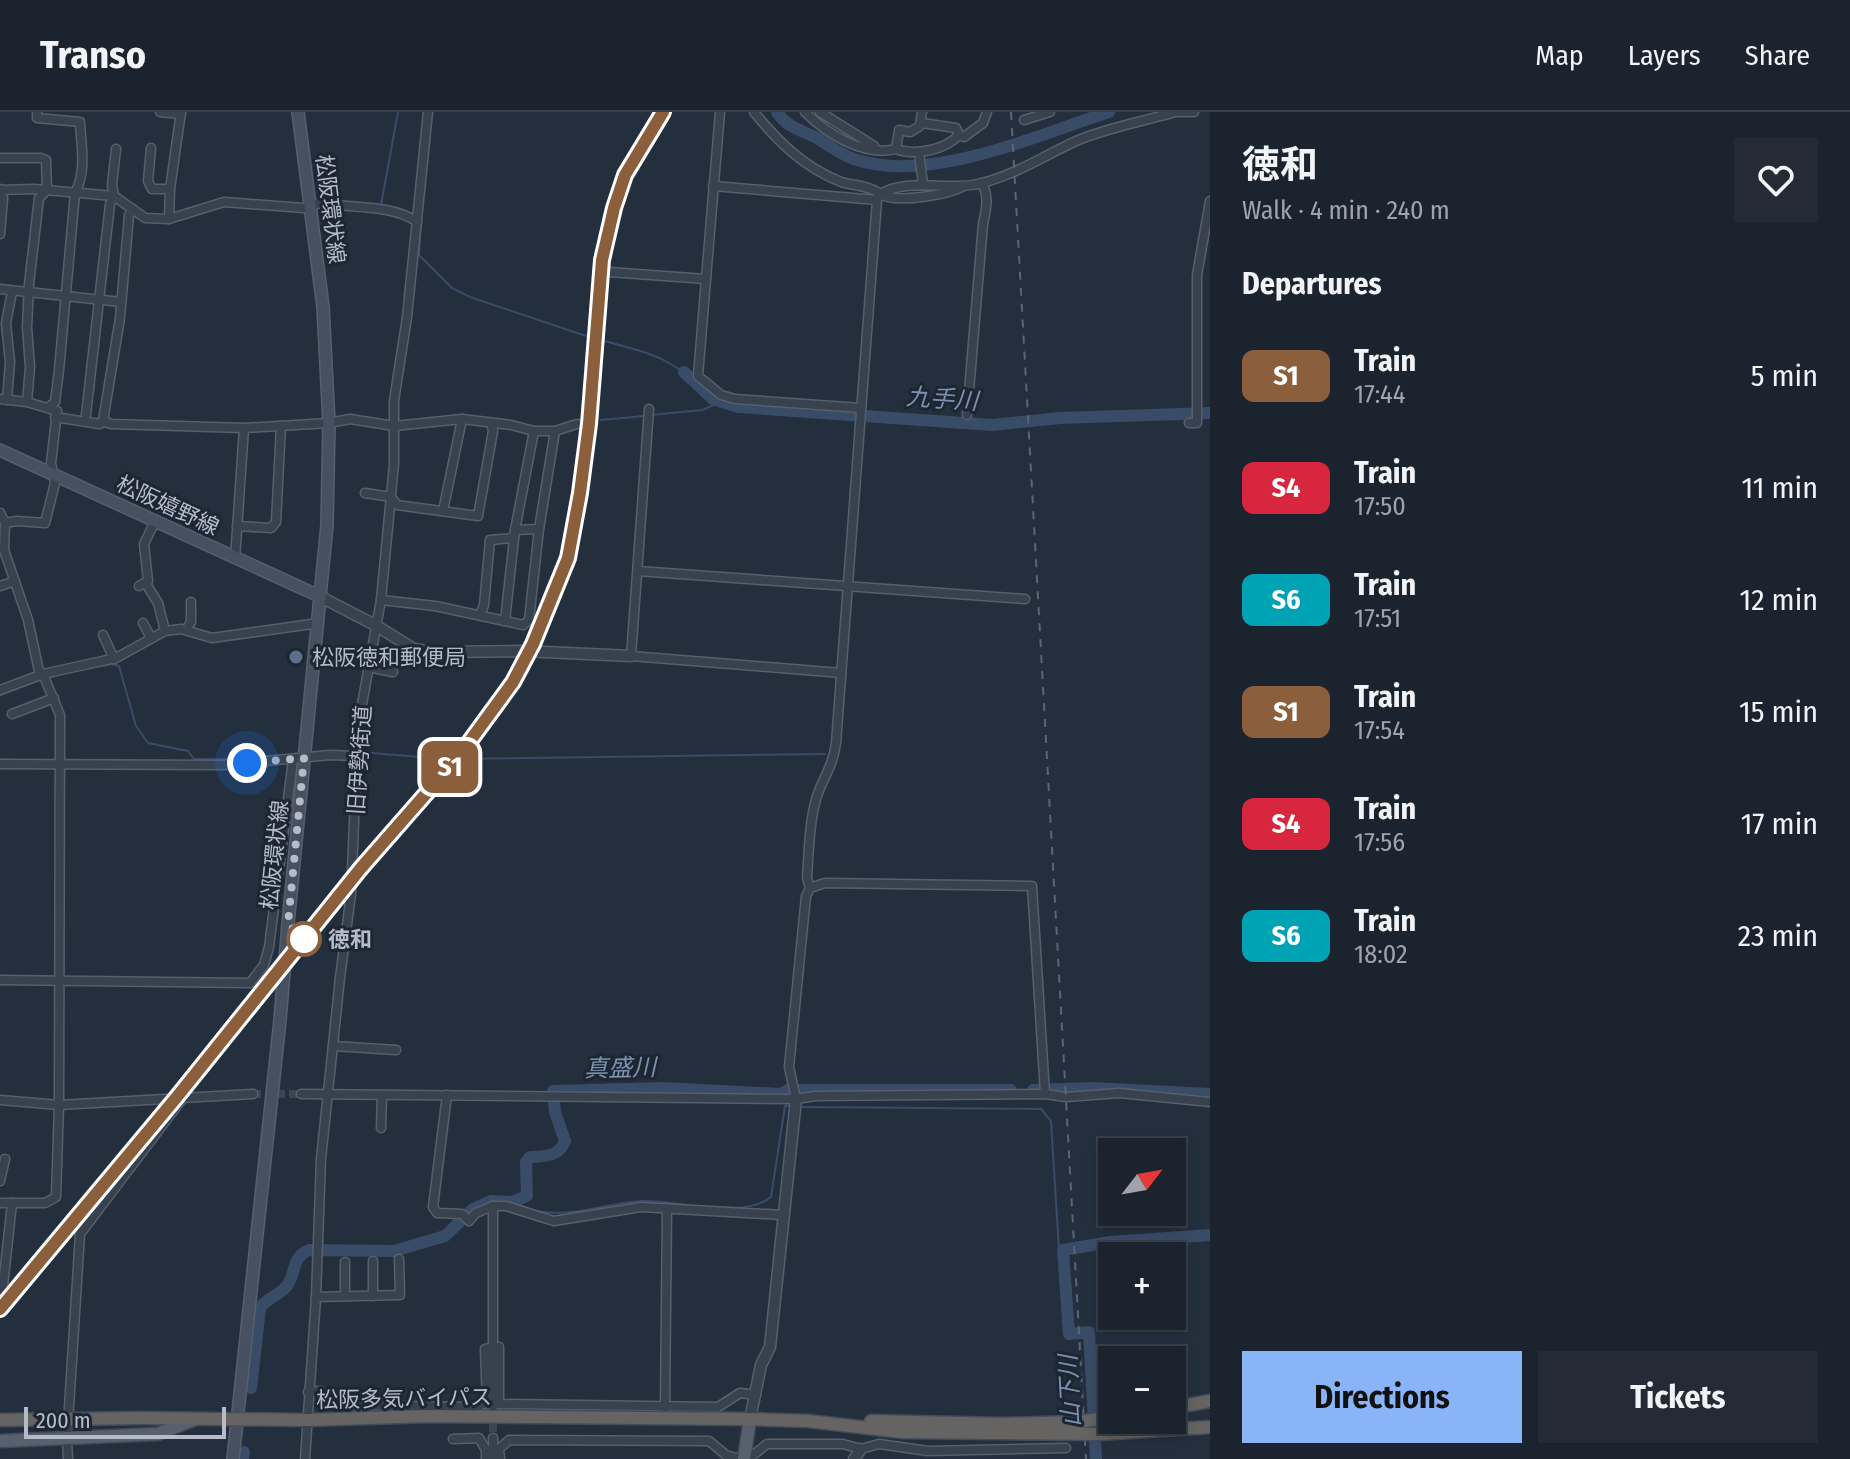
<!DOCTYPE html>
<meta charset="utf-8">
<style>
:root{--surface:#1b232e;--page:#242b36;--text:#f1f3f6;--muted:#a0a4aa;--line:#39404a;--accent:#8ab4f8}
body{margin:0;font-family:"Fira Sans Condensed","Noto Sans JP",sans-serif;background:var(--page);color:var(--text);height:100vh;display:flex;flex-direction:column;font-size:30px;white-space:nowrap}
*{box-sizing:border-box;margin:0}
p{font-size:26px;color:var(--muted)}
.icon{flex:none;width:44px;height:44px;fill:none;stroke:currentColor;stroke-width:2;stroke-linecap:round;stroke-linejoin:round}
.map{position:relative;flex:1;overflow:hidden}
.drawer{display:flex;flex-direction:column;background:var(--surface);width:640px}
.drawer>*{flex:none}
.badge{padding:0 16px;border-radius:12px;font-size:28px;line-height:52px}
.needle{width:52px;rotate:59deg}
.buttons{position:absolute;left:1098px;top:1026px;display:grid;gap:16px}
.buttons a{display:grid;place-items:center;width:88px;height:88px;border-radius:0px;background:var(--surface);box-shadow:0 4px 12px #0003,0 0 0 2px var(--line);font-size:40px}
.scale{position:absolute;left:24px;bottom:20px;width:202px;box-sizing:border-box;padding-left:8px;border:4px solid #b4bcc9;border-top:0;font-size:22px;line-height:28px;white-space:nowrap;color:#b4bcc9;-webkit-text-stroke:6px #1d2633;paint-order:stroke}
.you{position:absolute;width:40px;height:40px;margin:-20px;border:6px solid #fff;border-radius:50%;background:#1a73e8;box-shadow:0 0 0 12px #1a73e833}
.map>.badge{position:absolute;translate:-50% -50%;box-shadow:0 0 0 4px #fff}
h2{padding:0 32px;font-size:30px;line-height:72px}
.round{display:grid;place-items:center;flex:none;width:84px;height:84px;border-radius:0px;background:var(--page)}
.summary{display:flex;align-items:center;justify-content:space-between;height:136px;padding:0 32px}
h1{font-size:38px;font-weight:700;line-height:60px}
.cta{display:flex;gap:16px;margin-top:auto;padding:16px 32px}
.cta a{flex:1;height:92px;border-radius:0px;background:var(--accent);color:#111;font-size:32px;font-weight:700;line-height:92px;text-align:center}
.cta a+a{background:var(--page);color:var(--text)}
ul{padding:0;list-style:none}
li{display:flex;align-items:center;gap:24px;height:112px;padding:0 32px}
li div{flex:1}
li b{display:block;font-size:30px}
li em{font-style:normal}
li .badge{min-width:88px;font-weight:700;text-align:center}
header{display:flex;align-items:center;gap:48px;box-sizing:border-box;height:112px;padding:0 40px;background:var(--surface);border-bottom:2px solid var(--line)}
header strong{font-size:38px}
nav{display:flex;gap:44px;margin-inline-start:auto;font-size:28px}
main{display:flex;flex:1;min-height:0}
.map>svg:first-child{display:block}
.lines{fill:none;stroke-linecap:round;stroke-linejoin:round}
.stream{stroke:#394c67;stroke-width:2}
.river{stroke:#394c67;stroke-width:12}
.minor-tunnel{stroke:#3a4453;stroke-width:8;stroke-dasharray:8 4;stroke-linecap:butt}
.minor-casing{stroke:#565f6c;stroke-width:11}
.tertiary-casing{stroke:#565f6c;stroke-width:13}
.secondary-casing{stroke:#565f6c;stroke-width:14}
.primary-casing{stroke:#414a57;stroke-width:15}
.trunk-casing{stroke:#434c59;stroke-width:15}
.minor{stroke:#38414e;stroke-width:8}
.tertiary{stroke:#38414e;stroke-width:10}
.secondary{stroke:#465061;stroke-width:11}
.primary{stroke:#56606e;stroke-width:12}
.trunk{stroke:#656462;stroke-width:12}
.rail{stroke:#5a6575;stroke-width:2;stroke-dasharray:8 8;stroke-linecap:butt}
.secondary-bridge-casing{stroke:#565f6c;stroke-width:14;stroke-linecap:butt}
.trunk-bridge-casing{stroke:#434c59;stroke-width:15;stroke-linecap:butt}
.secondary-bridge{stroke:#465061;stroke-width:11}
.trunk-bridge{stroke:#656462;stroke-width:12}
.line-casing{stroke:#fff;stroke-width:18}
.line{stroke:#8b5e3c;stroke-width:12}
.walk{stroke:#b4bcc9;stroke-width:8;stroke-dasharray:0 14.4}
.service-dot{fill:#5c6f8a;stroke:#1d2633;stroke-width:3}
.stop-dot{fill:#fff;stroke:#8b5e3c;stroke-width:4}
.labels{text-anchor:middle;stroke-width:6;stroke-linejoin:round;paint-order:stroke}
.street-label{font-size:22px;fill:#b4bcc9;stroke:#1d2633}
.poi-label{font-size:22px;fill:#b4bcc9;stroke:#1d2633;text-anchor:start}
.stop-label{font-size:22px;font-weight:bold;fill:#b4bcc9;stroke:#1d2633;text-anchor:start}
.water-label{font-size:24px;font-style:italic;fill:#7c92b1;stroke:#1d2633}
</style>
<header>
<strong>Transo</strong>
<nav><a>Map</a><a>Layers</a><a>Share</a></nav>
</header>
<main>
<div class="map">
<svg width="1210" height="1347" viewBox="0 0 1210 1347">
<rect width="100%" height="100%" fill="#242f3e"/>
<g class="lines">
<!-- stream -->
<g class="stream">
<polyline points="398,0 381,93 413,102"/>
<polyline points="421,108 419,143 452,176 470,185 580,222 644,240 662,247 684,260"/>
<polyline points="650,303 703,298 719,290"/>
<polyline points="601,308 644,304"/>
<polyline points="91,556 112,552 119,554 136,614 148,631 188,639 194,647 241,647"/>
<polyline points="48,566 65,561"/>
<polyline points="0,583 42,567"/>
<polyline points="359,640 446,647 825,642"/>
<polyline points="801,995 1041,997 1051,1009 1059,1138 1063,1138"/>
<polyline points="512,1090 530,1097"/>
<path d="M536 1099C573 1106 605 1091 642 1089 677 1088 743 1108 771 1085L785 994H791"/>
</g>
<!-- river -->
<g class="river">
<path d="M777 0C787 16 802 18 817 26 829 34 840 42 854 47 928 73 1037 23 1109 0"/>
<polyline points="684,260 713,287 738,295 992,313 1060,306 1210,301"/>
<polyline points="1033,978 1092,976 1210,982"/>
<path d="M251 1276 260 1196C267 1186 278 1184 286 1175 297 1162 290 1146 309 1138L394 1139 445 1124 473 1097 491 1089 512 1090 527 1084 526 1050 530 1045C545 1044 559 1045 565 1029L555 1000 553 979 663 976 780 982 788 978H1011"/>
<polyline points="243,1347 244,1340"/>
<polyline points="1096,1347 1089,1220 1069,1222 1063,1138 1110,1130 1210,1123"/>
</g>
<!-- minor-tunnel -->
<g class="minor-tunnel">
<polyline points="253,982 301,982"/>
<polyline points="493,1300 493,1326"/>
</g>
<defs>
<g id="minor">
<path d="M37 0V6L80 10C81 33 87 59 75 81L59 258 55 290 49 295"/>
<polyline points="160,0 181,2"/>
<path d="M754 0C779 31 804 55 841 70 851 73 862 73 871 77 877 79 882 84 888 85 905 89 947 83 962 75"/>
<path d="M805 0C827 22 864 45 896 37"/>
<polyline points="820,0 874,34"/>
<path d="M922 0 920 14 910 20 899 18 896 37C915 44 945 38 959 23"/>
<polyline points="1177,0 1194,0"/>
<polyline points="1024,8 1050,0"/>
<polyline points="922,11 956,16 959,23 964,25 983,11 987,0"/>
<polyline points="151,36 148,69 152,77 170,77"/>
<polyline points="919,40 923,73"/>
<polyline points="0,46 41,46 46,48 47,78 39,86 29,172 27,215 30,255 27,290"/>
<polyline points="713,74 877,88"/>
<path d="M0 78 34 77 114 84 145 106 169 107 224 90 304 96H310L318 91C348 96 393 92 417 110"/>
<path d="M880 82C910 65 947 79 978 72 1013 64 1042 45 1074 30 1105 16 1142 10 1175 0"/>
<polyline points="169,107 170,77 181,0"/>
<polyline points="0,122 3,86 0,77"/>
<polyline points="609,160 706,167 698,264 721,283 735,287 861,296"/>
<polyline points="706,167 720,0"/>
<polyline points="0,177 121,190"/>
<polyline points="0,287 27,290 57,299 51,351 55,371 45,411 17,409 5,411"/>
<polyline points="7,288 10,250 6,211 12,180"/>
<polyline points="649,297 631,544 841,561"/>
<polyline points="86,303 110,92 114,84 112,73 116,37"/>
<path d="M967 303 983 112C986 98 990 83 981 71"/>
<polyline points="55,305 100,312 103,309 111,312 244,316 329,311 350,307 394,314 462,307 511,313 534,319 555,319 577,312"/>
<polyline points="103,309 120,206 129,103 133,97"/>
<polyline points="1189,311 1197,311 1197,163 1210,89"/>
<polyline points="365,381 391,385 397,393 478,404 493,319 491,311"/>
<polyline points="443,399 462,307"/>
<polyline points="0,401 5,411 4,438 28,508 39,559 43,562 60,603 59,993 56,1085 45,1091 0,1091"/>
<polyline points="237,414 271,416 276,410 281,314"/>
<polyline points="515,418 539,417 555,319"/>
<polyline points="235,447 244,316"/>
<polyline points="638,459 1025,487"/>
<polyline points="0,474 15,469"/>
<polyline points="139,474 148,469 144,432 155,409"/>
<polyline points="148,475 158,491 165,519"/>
<polyline points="381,488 435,494 505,509 515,418 534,319"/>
<polyline points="480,503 484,493 490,428 514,426"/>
<polyline points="505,509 523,513 529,508 539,417"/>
<polyline points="143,511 151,526"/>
<polyline points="186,518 191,510 191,490"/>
<polyline points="103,523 114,547"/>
<polyline points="368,555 393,560"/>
<polyline points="0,578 43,562 116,546 165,519 181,517 212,526 319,511"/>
<polyline points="12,602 54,586"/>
<polyline points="0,652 222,653 330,643 356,644"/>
<polyline points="810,776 825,771 1032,774 1045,982"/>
<polyline points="0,868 250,871 264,853 269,835 293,648"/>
<polyline points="333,934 396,938"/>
<polyline points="301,982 796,987 815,984 1045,982 1066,985 1119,981 1210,990"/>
<polyline points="447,983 433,1095 437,1101 462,1102 469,1109 476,1101 493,1094 506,1094 554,1109 641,1095 782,1103"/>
<path d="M796 987 789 955 806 784 810 776 807 766C809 739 809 710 817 684 824 664 833 654 836 631L877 88 880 82"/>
<polyline points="0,988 59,993 253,982"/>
<polyline points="381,1016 382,984"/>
<polyline points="0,1069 5,1047"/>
<polyline points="373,1149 373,1184"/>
<polyline points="345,1150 345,1184"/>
<polyline points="0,1178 3,1174 12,1091"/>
<polyline points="316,1185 400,1183 399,1147"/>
<polyline points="492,1235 499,1235 499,1292 718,1295 740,1281 756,1283"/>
<polyline points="308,1280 321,1279 337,1293 474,1295 487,1291 485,1237 492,1235"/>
<polyline points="493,1295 493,1094"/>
<polyline points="665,1295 667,1096"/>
<polyline points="493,1326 493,1347"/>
<polyline points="453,1327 479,1326 486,1338 486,1347"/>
<polyline points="68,1347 67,1327 80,1122 183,986"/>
<polyline points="305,1347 316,1185 321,1047 340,866 351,782 358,614 381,488 394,352 394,289 407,205 428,0"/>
<polyline points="500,1347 499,1337 509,1328 709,1329 726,1343 736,1346 752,1344 767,1332 843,1332 861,1337 879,1332 928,1339 1066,1336"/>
</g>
<g id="tertiary">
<polyline points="319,484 375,513 414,537 433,540 523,539 631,544"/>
<polyline points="750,1307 761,1253 770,1235 796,987"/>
<polyline points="854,1347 861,1337"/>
</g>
<g id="secondary">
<polyline points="0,338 319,484"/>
<polyline points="288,812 327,413 329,311 323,195 298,0"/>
<polyline points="233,1347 280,908"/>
</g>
<g id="primary">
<polyline points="0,1329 158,1322 193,1308"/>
<polyline points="744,1347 750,1307"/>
</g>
<g id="trunk">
<polyline points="1172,1296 1210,1289"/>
<polyline points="141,1306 307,1308 428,1304 750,1307 808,1309 903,1320 1001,1321"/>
<polyline points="871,1309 1002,1312"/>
</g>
</defs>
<!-- minor casing -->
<use href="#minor" class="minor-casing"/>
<!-- tertiary casing -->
<use href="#tertiary" class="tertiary-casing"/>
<!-- secondary casing -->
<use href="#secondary" class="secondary-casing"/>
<!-- primary casing -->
<use href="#primary" class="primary-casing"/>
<!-- trunk casing -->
<use href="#trunk" class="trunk-casing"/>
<!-- minor -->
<use href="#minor" class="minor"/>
<!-- tertiary -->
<use href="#tertiary" class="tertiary"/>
<!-- secondary -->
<use href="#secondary" class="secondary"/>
<!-- primary -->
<use href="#primary" class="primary"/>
<!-- trunk -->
<use href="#trunk" class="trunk"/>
<!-- rail -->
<g class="rail">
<polyline points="1011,0 1086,1347"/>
<polyline points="0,1196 176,986 361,756 459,644 513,570 533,532 568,446 580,381 589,312 602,148 614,96 625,63 663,0"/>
</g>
<defs>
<polyline id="secondary-bridge" points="280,908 288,812"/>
<g id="trunk-bridge">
<polyline points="0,1308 141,1306"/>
<polyline points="1002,1312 1079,1310 1112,1305"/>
<polyline points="1001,1321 1100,1322 1210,1315"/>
</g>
</defs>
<!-- secondary-bridge casing -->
<use href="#secondary-bridge" class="secondary-bridge-casing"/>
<!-- trunk-bridge casing -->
<use href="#trunk-bridge" class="trunk-bridge-casing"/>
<!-- secondary-bridge -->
<use href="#secondary-bridge" class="secondary-bridge"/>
<!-- trunk-bridge -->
<use href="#trunk-bridge" class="trunk-bridge"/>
</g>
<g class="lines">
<defs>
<polyline id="line" points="0,1197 176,986 361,756 459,644 513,570 533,532 568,446 580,381 589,312 602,148 614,96 625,63 663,0"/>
</defs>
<!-- line casing -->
<use href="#line" class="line-casing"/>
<!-- line -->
<use href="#line" class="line"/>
<!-- walk -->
<polyline class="walk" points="247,651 304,646 288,812 304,827"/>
</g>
<!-- markers -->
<circle class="service-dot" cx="296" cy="545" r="8"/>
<circle class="stop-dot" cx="304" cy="827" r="16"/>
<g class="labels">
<!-- street labels -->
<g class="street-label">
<text transform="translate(331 97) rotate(83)" y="8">松阪環状線</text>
<text transform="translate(168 393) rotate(25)" y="8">松阪嬉野線</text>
<text transform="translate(359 648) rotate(-86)" y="8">旧伊勢街道</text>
<text transform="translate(274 743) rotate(-84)" y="8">松阪環状線</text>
<text transform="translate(404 1286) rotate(-1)" y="8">松阪多気バイパス</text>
</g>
<!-- poi labels -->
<g class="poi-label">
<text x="312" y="553">松阪徳和郵便局</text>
</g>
<!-- stop labels -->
<g class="stop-label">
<text x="328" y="835">徳和</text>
</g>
<!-- water labels -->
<g class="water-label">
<text transform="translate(942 287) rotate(4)" y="8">九手川</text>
<text transform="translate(620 956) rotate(-1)" y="8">真盛川</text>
<text transform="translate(1070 1279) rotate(-93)" y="8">山下川</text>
</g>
</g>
</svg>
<div class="buttons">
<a><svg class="needle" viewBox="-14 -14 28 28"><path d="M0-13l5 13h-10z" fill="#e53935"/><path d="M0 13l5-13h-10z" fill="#a0a4aa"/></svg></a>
<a>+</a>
<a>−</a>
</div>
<div class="scale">200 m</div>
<div class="you" style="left:247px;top:651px"></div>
<b class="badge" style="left:450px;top:655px;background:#8b5e3c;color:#fff">S1</b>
</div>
<section class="drawer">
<div class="summary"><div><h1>徳和</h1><p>Walk · 4 min · 240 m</p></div><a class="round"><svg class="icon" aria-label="heart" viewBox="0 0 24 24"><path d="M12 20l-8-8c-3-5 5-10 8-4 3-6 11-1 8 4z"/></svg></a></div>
<h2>Departures</h2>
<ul>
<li><span class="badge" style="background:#8b5e3c;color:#fff">S1</span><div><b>Train</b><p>17:44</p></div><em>5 min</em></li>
<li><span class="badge" style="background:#d7263d;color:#fff">S4</span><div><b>Train</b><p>17:50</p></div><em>11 min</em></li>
<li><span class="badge" style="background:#00a3b4;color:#fff">S6</span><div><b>Train</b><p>17:51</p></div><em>12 min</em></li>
<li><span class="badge" style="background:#8b5e3c;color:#fff">S1</span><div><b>Train</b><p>17:54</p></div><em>15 min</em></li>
<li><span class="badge" style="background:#d7263d;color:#fff">S4</span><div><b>Train</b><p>17:56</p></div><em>17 min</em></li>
<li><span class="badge" style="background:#00a3b4;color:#fff">S6</span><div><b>Train</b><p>18:02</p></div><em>23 min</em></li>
</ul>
<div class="cta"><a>Directions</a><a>Tickets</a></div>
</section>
</main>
